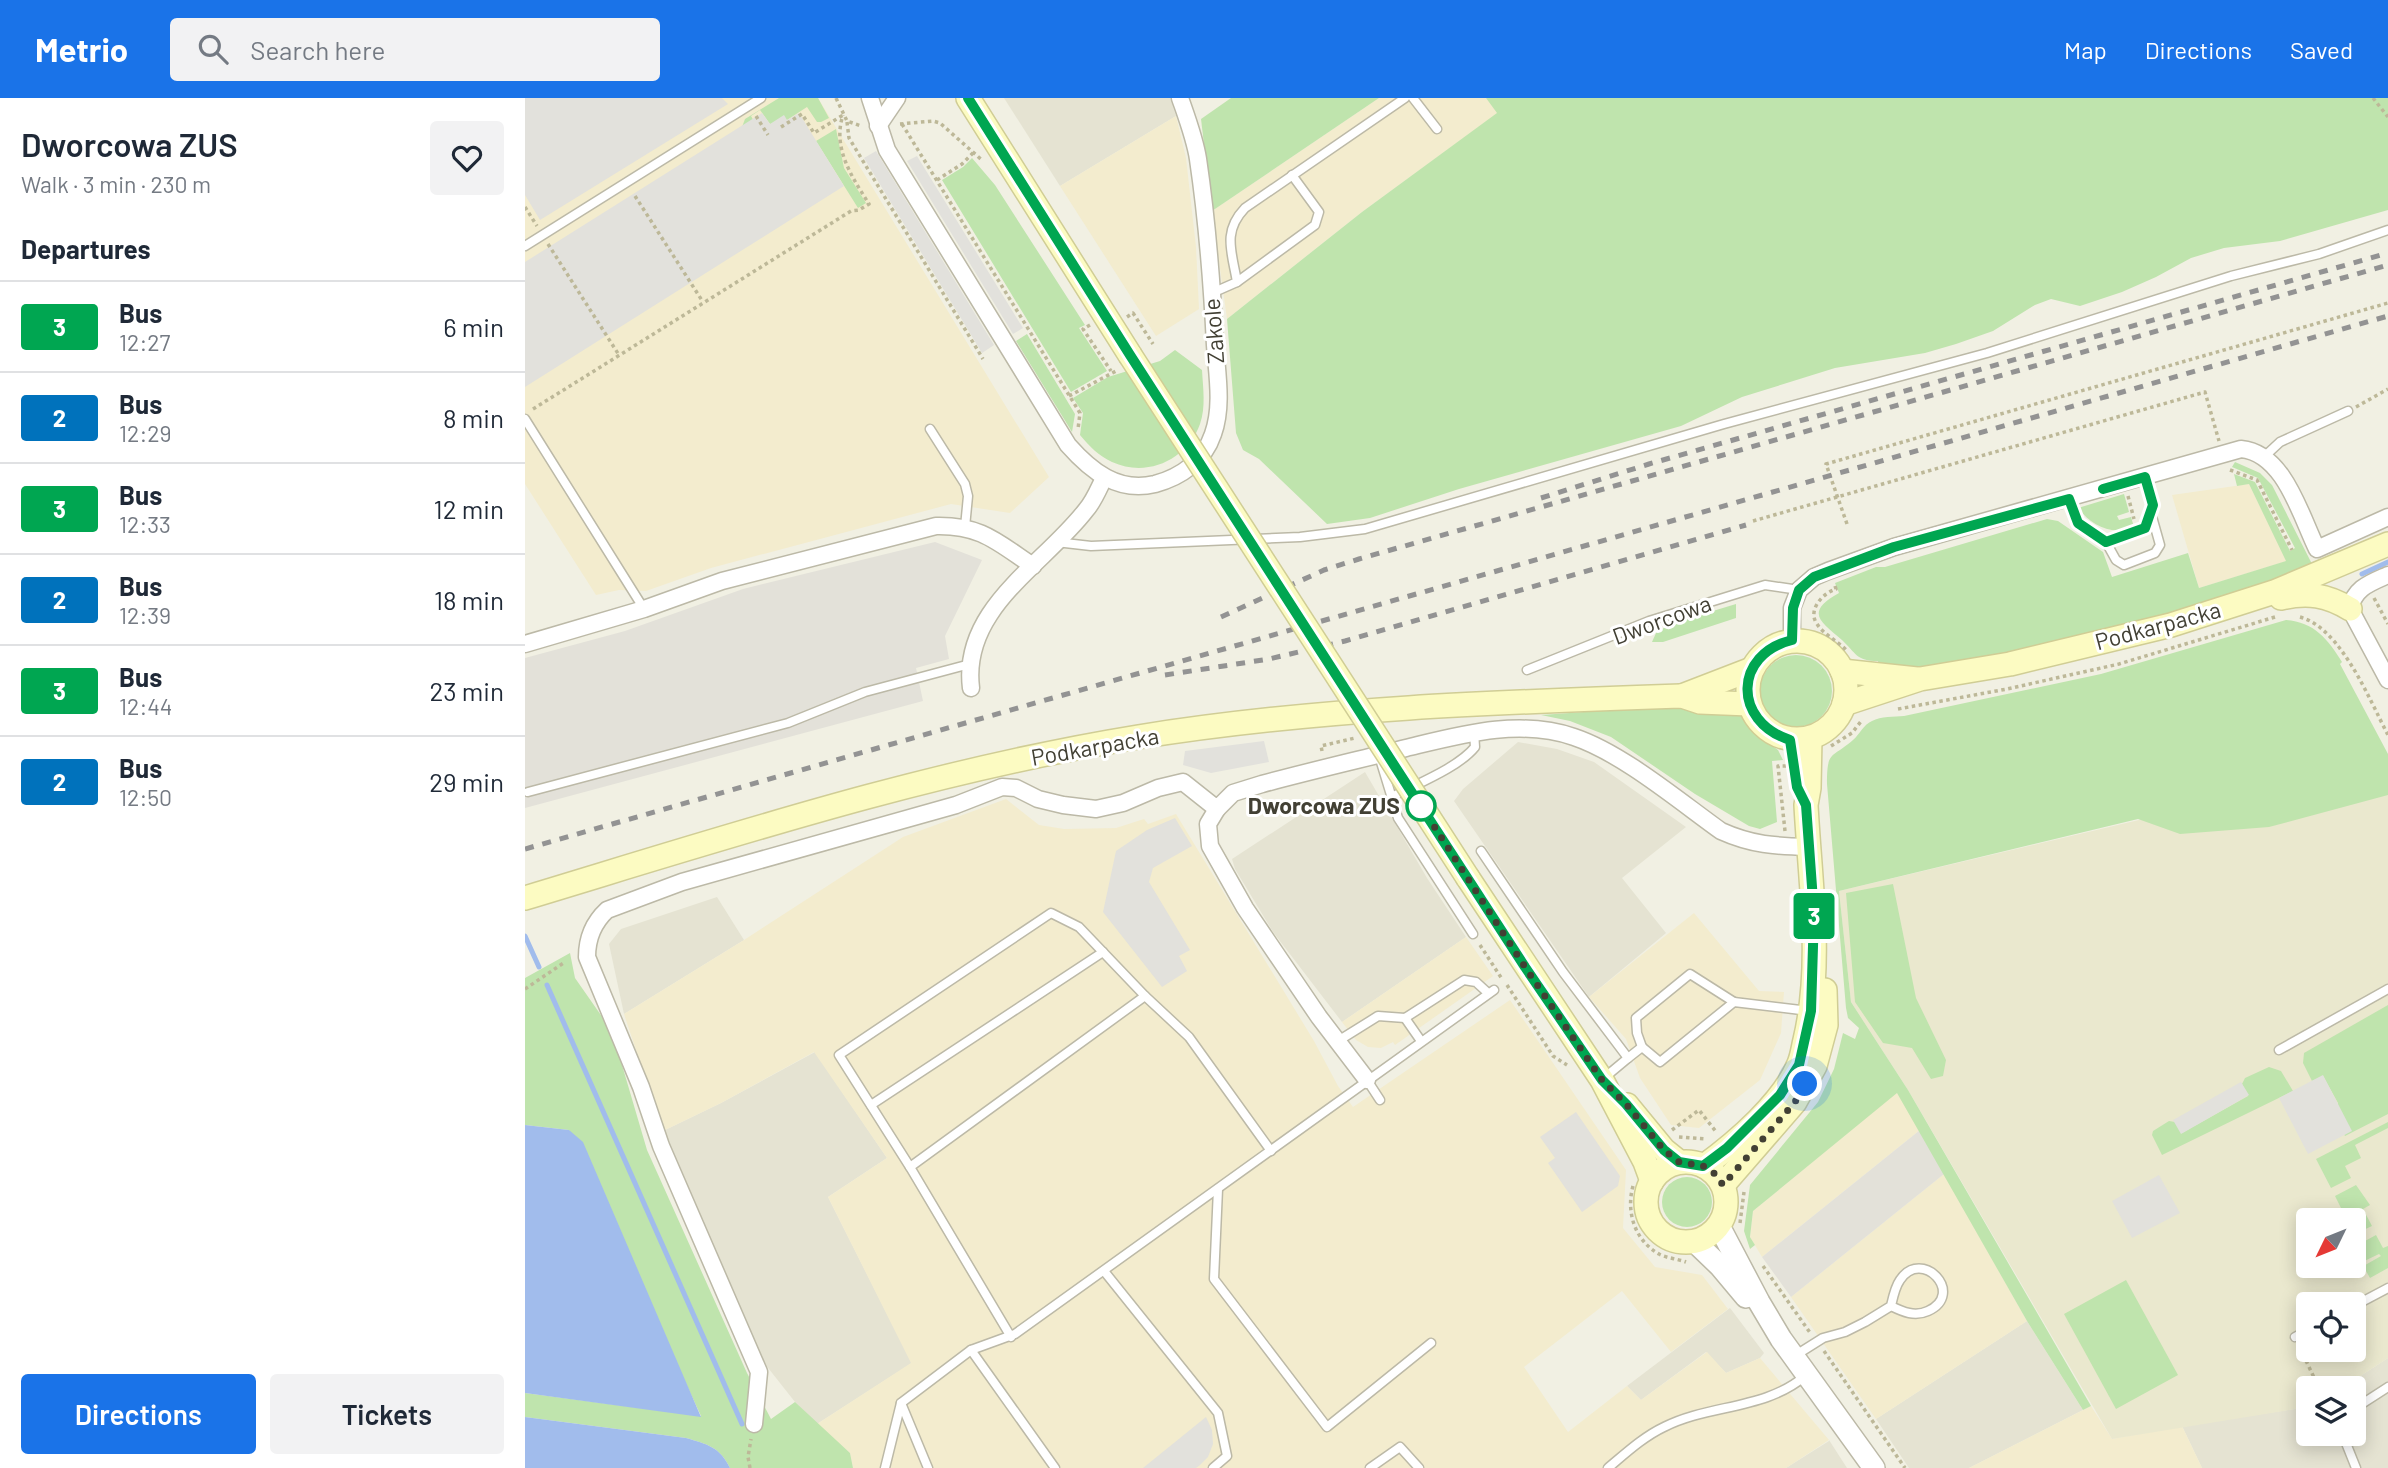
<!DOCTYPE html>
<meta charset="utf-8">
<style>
:root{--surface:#fff;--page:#f2f2f3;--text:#1f2937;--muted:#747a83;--line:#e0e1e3;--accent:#1a73e8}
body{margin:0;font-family:Barlow,sans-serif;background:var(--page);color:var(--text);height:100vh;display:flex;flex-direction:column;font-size:26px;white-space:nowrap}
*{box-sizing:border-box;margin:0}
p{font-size:23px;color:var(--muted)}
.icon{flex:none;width:38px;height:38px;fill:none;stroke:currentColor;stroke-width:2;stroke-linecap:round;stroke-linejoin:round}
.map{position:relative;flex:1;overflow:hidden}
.drawer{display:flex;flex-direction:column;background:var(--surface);width:525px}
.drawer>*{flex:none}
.badge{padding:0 14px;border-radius:5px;font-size:24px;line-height:46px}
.needle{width:46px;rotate:227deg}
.fabs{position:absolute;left:1771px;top:1110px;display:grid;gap:14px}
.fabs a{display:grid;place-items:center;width:70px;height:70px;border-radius:7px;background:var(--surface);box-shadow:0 4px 18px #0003;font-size:35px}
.you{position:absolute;width:35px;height:35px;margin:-18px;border:5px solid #fff;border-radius:50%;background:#1a73e8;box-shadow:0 0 0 10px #1a73e833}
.map>.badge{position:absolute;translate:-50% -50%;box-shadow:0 0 0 4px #fff}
h2{padding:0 21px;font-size:26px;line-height:63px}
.round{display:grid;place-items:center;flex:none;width:74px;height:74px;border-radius:7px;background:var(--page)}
.overview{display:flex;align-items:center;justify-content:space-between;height:119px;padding:0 21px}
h1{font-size:33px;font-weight:600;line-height:52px}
.cta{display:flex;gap:14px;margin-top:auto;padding:14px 21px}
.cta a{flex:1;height:80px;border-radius:7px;background:var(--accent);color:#fff;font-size:28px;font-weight:600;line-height:80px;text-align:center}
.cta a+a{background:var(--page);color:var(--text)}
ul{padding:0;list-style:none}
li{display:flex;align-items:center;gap:21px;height:91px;padding:0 21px;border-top:2px solid var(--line)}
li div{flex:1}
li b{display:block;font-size:26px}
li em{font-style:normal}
li .badge{min-width:77px;font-weight:700;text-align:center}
header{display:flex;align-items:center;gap:42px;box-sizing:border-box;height:98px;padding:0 35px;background:var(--accent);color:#fff}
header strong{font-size:33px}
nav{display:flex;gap:38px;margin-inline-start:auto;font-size:24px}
.search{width:490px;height:63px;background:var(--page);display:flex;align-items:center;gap:18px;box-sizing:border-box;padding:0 24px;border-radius:7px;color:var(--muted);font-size:26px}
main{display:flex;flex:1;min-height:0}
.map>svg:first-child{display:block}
.residential{fill:#e5e3d2}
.commercial{fill:#f3ecce}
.industrial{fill:#e3e1d9}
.education{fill:#eae8ce;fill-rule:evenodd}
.green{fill:#bfe4ad}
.parking{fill:#e2e1dc}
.water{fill:#a1bcec}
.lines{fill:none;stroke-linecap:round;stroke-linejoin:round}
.stream{stroke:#a1bcec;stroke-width:5}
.service-casing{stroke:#bcb9a7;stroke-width:11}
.minor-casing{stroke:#bcb9a7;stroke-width:19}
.tertiary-casing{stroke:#bcb9a7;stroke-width:24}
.secondary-casing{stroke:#d0cd95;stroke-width:26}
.path{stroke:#bdb898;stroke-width:3.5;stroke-dasharray:3.5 3.5;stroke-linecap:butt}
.service{stroke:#fff;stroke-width:8}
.minor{stroke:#fff;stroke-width:16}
.tertiary{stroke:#fff;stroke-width:21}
.secondary{stroke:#fcfbc2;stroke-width:23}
.rail{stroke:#939393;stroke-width:5;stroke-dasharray:9 9;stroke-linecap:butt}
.secondary-bridge-casing{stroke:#d0cd95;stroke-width:26;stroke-linecap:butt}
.secondary-bridge{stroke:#fcfbc2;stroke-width:23}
.line-casing{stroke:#fff;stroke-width:16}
.line{stroke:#00a651;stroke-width:10}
.walk{stroke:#424034;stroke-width:7;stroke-dasharray:0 12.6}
.stop-dot{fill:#fff;stroke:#00a651;stroke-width:3.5}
.labels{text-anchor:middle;stroke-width:6;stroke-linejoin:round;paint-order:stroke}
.street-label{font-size:23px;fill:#424034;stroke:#fff}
.stop-label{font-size:23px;font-weight:bold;fill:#424034;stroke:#fff;text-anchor:end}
</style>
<header>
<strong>Metrio</strong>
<div class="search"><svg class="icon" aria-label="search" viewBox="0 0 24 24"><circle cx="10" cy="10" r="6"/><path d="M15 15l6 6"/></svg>Search here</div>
<nav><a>Map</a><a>Directions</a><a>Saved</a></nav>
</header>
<main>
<section class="drawer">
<div class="overview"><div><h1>Dworcowa ZUS</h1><p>Walk · 3 min · 230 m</p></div><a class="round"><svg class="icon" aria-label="heart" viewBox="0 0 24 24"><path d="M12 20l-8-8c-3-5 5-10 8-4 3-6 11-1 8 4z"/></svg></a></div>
<h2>Departures</h2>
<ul>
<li><span class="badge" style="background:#00a651;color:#fff">3</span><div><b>Bus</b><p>12:27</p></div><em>6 min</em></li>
<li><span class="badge" style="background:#0072bc;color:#fff">2</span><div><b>Bus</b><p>12:29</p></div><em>8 min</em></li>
<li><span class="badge" style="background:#00a651;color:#fff">3</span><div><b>Bus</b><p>12:33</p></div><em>12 min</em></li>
<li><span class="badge" style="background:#0072bc;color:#fff">2</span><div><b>Bus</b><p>12:39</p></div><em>18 min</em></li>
<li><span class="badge" style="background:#00a651;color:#fff">3</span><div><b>Bus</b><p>12:44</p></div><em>23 min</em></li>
<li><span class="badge" style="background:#0072bc;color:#fff">2</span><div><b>Bus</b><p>12:50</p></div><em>29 min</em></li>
</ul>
<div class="cta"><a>Directions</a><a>Tickets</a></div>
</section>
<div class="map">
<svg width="1863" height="1370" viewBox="0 0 1863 1370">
<rect width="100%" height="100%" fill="#f1f0e3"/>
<!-- residential -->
<g class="residential">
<polygon points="479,0 645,0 651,18 535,88"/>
<polygon points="993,644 1032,651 1069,664 1161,729 1097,780 1141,835 1064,899 929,703 938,691"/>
<polygon points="840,674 902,780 941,839 817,924 748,834 710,771 707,761"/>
<polygon points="192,799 219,842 99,916 84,846 96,831"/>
<polygon points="290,954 362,1060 303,1099 387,1265 292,1326 270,1304 240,1266 191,1161 138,1033 196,1005"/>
<polygon points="1205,1210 1239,1255 1235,1260 1201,1275 1181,1254 1116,1302 1102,1288"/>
<polygon points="1502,1223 1558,1312 1444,1370 1384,1370 1351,1321"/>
<polygon points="1863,1260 1863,1370 1677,1370 1657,1328 1783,1309 1783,1335 1829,1335 1829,1290 1817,1290"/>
<polygon points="1304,1342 1322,1370 1261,1370 1304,1343"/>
</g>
<!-- commercial -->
<g class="commercial">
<polygon points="0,0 293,0 524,379 485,415 426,406 186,470 121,493 94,492 71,497 0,386"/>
<polygon points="854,0 961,0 973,15 837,114 702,221 687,113"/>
<polygon points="651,18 661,60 671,149 674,211 631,238 535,88"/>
<polygon points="1724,386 1762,463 1674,490 1647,397"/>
<polygon points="481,701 514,727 539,731 591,730 619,721 623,726 651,716 789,943 813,988 828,1009 985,902 1101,1072 1098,1130 1130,1169 1177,1177 1203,1211 1146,1254 1097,1193 999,1269 1043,1334 1102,1288 1116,1302 1182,1254 1201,1275 1235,1260 1304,1342 1261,1370 328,1370 325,1355 292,1326 386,1265 303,1099 362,1060 289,954 196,1005 138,1033 99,916 219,842 378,739"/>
<polygon points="1169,815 1234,893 1259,894 1256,935 1235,982 1174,1030 1146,1027 1115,980 1101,941 1064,899"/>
<polygon points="941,839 968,878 870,947 868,944 856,950 843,949 831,942 817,924"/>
<polygon points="1372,994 1395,1032 1237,1159 1225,1139 1228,1113"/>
<polygon points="1419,1076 1502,1223 1351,1321 1266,1199"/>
<polygon points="1566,1308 1587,1341 1657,1328 1677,1370 1444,1370"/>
</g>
<!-- industrial -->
<g class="industrial">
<polygon points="410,444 457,462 420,538 424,561 391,570 398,603 0,710 0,560 100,533 218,491"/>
<polygon points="1395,1032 1419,1076 1266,1199 1237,1159"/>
</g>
<!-- education -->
<path class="education" d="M1863 663V1260L1817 1290H1783V1309L1587 1341 1383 992 1326 904 1314 793ZM1783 1122H1829V1167H1783ZM1783 1206H1829V1251H1783Z"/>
<!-- green -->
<g class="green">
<polygon points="254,0 293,0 304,20 296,24 292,24 282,9 262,22 245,26 235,12 226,18 234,32 217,29 220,21"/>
<polygon points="706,0 854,0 687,113 676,21"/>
<polygon points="961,0 1863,0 1863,112 1755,143 1699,150 1666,160 1631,179 1597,194 1555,208 1526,201 1510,207 1468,233 1431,246 1400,255 1310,270 1217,299 1156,328 934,391 845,420 802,426 734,361 718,352 711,335 702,221 837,114 972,15"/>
<polygon points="311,31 319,70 341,105 333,110 291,43"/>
<polygon points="447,60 470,87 560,227 554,230 582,273 546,294 417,82 438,69"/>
<polygon points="502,236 550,316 547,334 491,243"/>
<path d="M650 252 677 272C678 290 681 309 675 326 662 362 622 380 587 364 574 358 564 348 555 337L558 315 548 300 583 279 635 263Z"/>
<path d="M1710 364 1735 375 1747 387 1787 466C1650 524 1502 558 1355 574L1353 563C1331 563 1331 555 1317 542 1297 524 1278 515 1314 495L1310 485 1351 469H1360L1522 421 1533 423 1578 454 1587 479 1663 455 1674 490 1761 463 1724 386 1712 388 1709 376 1730 384 1765 453 1770 450 1733 380 1707 369Z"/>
<path d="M1599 396 1604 414 1592 418 1594 422 1606 419 1609 429C1587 438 1567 428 1553 410Z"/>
<polygon points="1211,506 1211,520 1138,544 1127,544 1131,535 1145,526"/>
<path d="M1761 522C1789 524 1803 541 1817 564L1815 566 1863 656V697L1744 729 1655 736 1613 721 1314 793 1326 904 1383 992 1566 1308 1558 1312 1502 1223 1372 995 1228 1113 1225 1139 1230 1147 1225 1151 1219 1133 1225 1087 1293 1004 1309 971 1318 935 1330 941 1334 930 1323 920 1321 910 1302 686C1302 652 1306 661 1328 642 1335 636 1338 627 1347 623 1356 618 1369 619 1379 618L1576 576Z"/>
<circle cx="1271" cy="593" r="36"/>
<polygon points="1115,610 1151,610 1215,616 1233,637 1253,652 1258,662 1247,663 1252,724 1235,731 1224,728 1170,696 1086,639 1045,623 1016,617"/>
<polygon points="1368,786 1391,900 1421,962 1418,978 1406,981 1387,950 1358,945 1330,904 1321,795"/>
<path d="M45 855 50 880 87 933 122 1052 222 1275 246 1321 270 1304 325 1355 328 1370H205C195 1349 182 1346 161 1340L0 1319V1295L176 1318 44 1032 0 1027V880Z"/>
<polygon points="1863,907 1863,1016 1820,1038 1812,1023 1813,1005 1798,978 1787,983 1778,965 1779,955"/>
<polygon points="1744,969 1756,973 1768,993 1637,1057 1627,1037 1628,1033 1644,1023 1650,1024 1657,1035 1723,998 1717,986 1720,980"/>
<polygon points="1863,1024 1863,1030 1830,1047 1836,1060 1820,1068 1826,1080 1806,1090 1791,1061"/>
<circle cx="1162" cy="1104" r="25"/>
<polygon points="1831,1087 1845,1107 1838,1111 1847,1128 1830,1136 1829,1122 1822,1122 1810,1098"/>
<polygon points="1851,1137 1858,1150 1863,1148 1863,1170 1845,1180 1841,1173 1837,1174 1835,1170 1856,1158 1854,1156 1833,1166 1829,1158 1829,1149"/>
<polygon points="1601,1182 1653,1277 1591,1311 1539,1216"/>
</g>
<!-- parking -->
<g class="parking">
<polygon points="0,0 197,0 203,6 15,122 0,97"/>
<polygon points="237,15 245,26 259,17 262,22 274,15 319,88 0,289 0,164"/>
<polygon points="351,53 469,247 457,255 339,60"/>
<polygon points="392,58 498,230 488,236 382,63"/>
<polygon points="739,643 744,664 686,675 658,667 660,653"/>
<polygon points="650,720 667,748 628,770 624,784 665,852 654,858 662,873 637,889 578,814 591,753 622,732"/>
<polygon points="1798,977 1827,1033 1783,1056 1754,1000"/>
<polygon points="1716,984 1724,997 1656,1036 1648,1022"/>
<polygon points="1051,1014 1095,1078 1093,1088 1057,1114 1023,1065 1030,1060 1015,1039"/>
<polygon points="1634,1077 1655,1115 1607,1140 1587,1103"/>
<polygon points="681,1319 687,1332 688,1346 683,1359 675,1367 671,1370 618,1370"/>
</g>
<!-- water -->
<g class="water">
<polygon points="0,1027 44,1032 58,1044 176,1319 0,1295"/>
<path d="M0 1319 161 1340C182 1346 195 1349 205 1370H0Z"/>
</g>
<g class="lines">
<!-- stream -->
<g class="stream">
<polyline points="1837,476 1863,464"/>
<polyline points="0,838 14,869"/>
<polyline points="22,887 217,1326"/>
</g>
<defs>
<g id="service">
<polyline points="888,0 912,31"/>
<polyline points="0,148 236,0"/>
<polyline points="712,184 790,127 794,114 767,77"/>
<path d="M687 195 712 184C707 154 697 134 720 110L880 0"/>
<polyline points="0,321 119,511"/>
<polyline points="405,331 440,386 443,398 440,429"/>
<polyline points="1740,358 1755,344 1823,313"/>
<polyline points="1544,401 1553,425 1581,444 1621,430 1628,407 1620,379"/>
<polyline points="531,444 566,448 775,439 840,431 1199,326 1462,255 1706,178 1794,156 1863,132"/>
<polyline points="1581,444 1591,462 1599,467 1630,455 1635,447 1626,415"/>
<polyline points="1002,572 1124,523 1240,487 1274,492"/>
<polyline points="855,661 873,720 948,836"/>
<polyline points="3,694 263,625 340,594 445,566"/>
<path d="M867 699C891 686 933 670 950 649L949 634"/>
<polyline points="956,753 1038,874 1103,960 1079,980"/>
<polyline points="880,920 896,943"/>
<polyline points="813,943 853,918 880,920 939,882 951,884 963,895"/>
<polyline points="1117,949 1112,935 1111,920 1165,876 1209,904"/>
<polyline points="1754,952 1863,891"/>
<polyline points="1103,960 1117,949 1135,964 1209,904 1284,913"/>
<polyline points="842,982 855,1002"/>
<polyline points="346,1007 578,854"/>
<polyline points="385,1069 314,957 526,815 554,829 620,898"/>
<polyline points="693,1091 689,1181 802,1329 906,1245"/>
<polyline points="579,1173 693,1315 702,1358 688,1370"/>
<polyline points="1829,1208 1863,1190"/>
<polyline points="486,1239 385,1069 620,898 664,939 746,1053"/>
<polyline points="1770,1239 1783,1232"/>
<polyline points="446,1252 530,1370"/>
<path d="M1271 1257 1298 1240 1320 1234 1340 1224 1366 1208C1368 1199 1370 1189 1375 1182 1397 1149 1441 1196 1403 1213 1390 1219 1378 1214 1366 1208"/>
<polyline points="376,1305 403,1370"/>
<polyline points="1829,1311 1863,1289"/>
<polyline points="1817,1335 1831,1370"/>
<polyline points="360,1370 376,1305 446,1252 490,1236 969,892"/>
<polyline points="845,1370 875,1349 894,1370"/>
<path d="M1083 1370C1101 1355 1118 1339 1139 1329 1184 1306 1240 1312 1280 1278"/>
</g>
<g id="minor">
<path d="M345 0 362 52 543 347C566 373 593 395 630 386 656 379 679 363 688 336 698 308 692 276 690 247 687 185 682 122 673 61 670 41 662 20 655 0"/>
<polyline points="353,28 372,0"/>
<path d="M1863 477C1845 485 1829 490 1825 511L1863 582"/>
<path d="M1267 542V510L1274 492 1289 479 1303 473 1369 449 1716 351C1759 355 1775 416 1792 451L1863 419"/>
<path d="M0 546 119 511 197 483 411 428C456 427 472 444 508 468"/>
<path d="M446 590C436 510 519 467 561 412 569 403 574 390 579 380"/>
<polyline points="692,711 683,726 685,748 720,810 794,919 842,982"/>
<path d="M229 1326 234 1274 136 1048 116 989 62 859C62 840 68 825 82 812L157 784 431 707 477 689 491 690 513 701 538 707 571 711 598 705 633 690 658 684 692 711 708 695 737 686C785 673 833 662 881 650 935 637 994 620 1049 639 1097 655 1154 703 1196 733 1227 747 1250 748 1283 749"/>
</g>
<g id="tertiary">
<polyline points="1194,1128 1234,1204 1256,1241 1349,1370"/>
<polyline points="1170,1144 1195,1168 1221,1199"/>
</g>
<g id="secondary">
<polyline points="443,0 605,257"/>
<path d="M1756 500C1783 494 1802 497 1825 511"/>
<circle cx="1272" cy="592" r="49"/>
<polyline points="1317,573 1392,581"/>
<polyline points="1157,598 1227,571"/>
<polyline points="1319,606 1395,581 1485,566 1646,527 1749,494 1863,446"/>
<polyline points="943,780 1077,982 1120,1064 1127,1083"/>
<path d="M0 800C202 739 404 673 613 639 793 610 976 604 1157 598L1175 604 1224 606"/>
<polyline points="1102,1007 1139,1052 1154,1064"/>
<circle cx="1161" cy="1104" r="40"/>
<path d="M1179 1068C1212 1044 1257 1005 1273 968 1277 960 1278 950 1280 942 1298 865 1285 785 1281 707L1284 690 1285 640"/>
<polyline points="1198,1087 1270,1004 1290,968 1301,927 1300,892"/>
</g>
</defs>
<!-- service casing -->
<use href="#service" class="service-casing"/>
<!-- minor casing -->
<use href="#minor" class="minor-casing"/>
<!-- tertiary casing -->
<use href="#tertiary" class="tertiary-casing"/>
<!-- secondary casing -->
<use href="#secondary" class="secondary-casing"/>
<!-- path -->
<g class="path">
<polyline points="311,0 322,23 336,28"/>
<polyline points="1848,0 1863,19"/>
<polyline points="231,18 243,37"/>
<polyline points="322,24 324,40 458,261"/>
<polyline points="375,26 408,23 415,25 458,63"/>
<polyline points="377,26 555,315 553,331"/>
<polyline points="256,29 277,16 289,35 318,17"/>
<polyline points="412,82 437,66 449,54"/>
<polyline points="110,98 178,204"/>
<polyline points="0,109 12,128"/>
<polyline points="23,146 94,257"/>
<polyline points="602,219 608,215 628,246"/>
<polyline points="565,227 558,231 586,273"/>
<polyline points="544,298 591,273"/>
<polyline points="1831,309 1863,291"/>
<path d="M8 311 326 113 334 112 344 106C327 79 307 50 318 17"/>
<polyline points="1705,372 1732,382 1767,452"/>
<polyline points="1603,398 1609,421"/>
<polyline points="1228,423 1680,294 1694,343"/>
<polyline points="1322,426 1301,366 1863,205"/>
<path d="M1310 488 1311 491C1298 495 1282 512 1292 526 1299 537 1313 543 1322 553"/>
<polyline points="1849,500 1863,526"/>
<path d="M1775 519C1816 530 1844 601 1863 637"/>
<polyline points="1373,611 1482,591 1594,566 1750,519"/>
<polyline points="1306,648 1327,635 1337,622"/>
<polyline points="797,653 796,648 830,640"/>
<polyline points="1260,733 1253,668 1264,668"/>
<polyline points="955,847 977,881"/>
<polyline points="982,887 1028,958 1042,967"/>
<polyline points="0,891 40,864"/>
<polyline points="1147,1032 1174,1012 1192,1035"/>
<polyline points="1154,1039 1181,1041"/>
<path d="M1108 1088C1101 1113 1109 1142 1134 1156 1141 1160 1153 1161 1161 1164"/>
<polyline points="1215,1125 1219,1094"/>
<polyline points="1238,1168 1286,1236"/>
<polyline points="1775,1250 1794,1290"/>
<polyline points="1299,1253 1380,1370"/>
<polyline points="225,1370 223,1359 226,1341"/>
</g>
<!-- service -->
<use href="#service" class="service"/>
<!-- minor -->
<use href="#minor" class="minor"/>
<!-- tertiary -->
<use href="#tertiary" class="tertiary"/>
<!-- secondary -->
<use href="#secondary" class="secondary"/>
<!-- rail -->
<g class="rail">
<polyline points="1016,400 1124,366 1863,155"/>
<polyline points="696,519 799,472 834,461 1863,167"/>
<polyline points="640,577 744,561 820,543 1221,427"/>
<polyline points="0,751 1863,218"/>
</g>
<defs>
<polyline id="secondary-bridge" points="605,257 943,780"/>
</defs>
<!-- secondary-bridge casing -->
<use href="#secondary-bridge" class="secondary-bridge-casing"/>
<!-- secondary-bridge -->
<use href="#secondary-bridge" class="secondary-bridge"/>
</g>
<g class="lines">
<defs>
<path id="line" d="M443 0 605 257 869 667 1000 869 1077 982 1101 1006 1139 1052 1154 1064 1178 1068 1202 1050 1255 997 1274 967 1286 913 1289 816 1281 707 1272 689 1265 642C1207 623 1209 556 1267 542L1268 510 1274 492 1289 479 1369 449 1544 401 1553 425 1581 444 1620 430 1628 407 1620 379 1578 391"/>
</defs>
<!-- line casing -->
<use href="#line" class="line-casing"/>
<!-- line -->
<use href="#line" class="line"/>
<!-- walk -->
<polyline class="walk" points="896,708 1000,869 1077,982 1101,1006 1139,1052 1154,1064 1178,1068 1190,1076 1198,1087 1270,1004 1280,986"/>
</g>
<!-- markers -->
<circle class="stop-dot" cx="896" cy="708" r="14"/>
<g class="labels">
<!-- street labels -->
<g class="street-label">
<text transform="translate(689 233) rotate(-94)" y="8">Zakole</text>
<text transform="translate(1137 522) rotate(-20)" y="8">Dworcowa</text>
<text transform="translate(1633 528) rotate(-15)" y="8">Podkarpacka</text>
<text transform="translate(570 649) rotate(-10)" y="8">Podkarpacka</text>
</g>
<!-- stop labels -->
<g class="stop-label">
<text x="875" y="716">Dworcowa ZUS</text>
</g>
</g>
</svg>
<div class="fabs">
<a><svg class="needle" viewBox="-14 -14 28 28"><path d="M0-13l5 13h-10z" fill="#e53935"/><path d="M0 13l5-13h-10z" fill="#747a83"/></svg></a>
<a><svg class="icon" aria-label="locate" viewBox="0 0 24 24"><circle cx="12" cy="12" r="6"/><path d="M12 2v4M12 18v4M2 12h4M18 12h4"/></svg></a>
<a><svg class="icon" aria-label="layers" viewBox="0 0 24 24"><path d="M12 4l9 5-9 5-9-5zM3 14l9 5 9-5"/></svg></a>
</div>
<div class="you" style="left:1280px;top:986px"></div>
<b class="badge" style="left:1289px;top:818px;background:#00a651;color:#fff">3</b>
</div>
</main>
